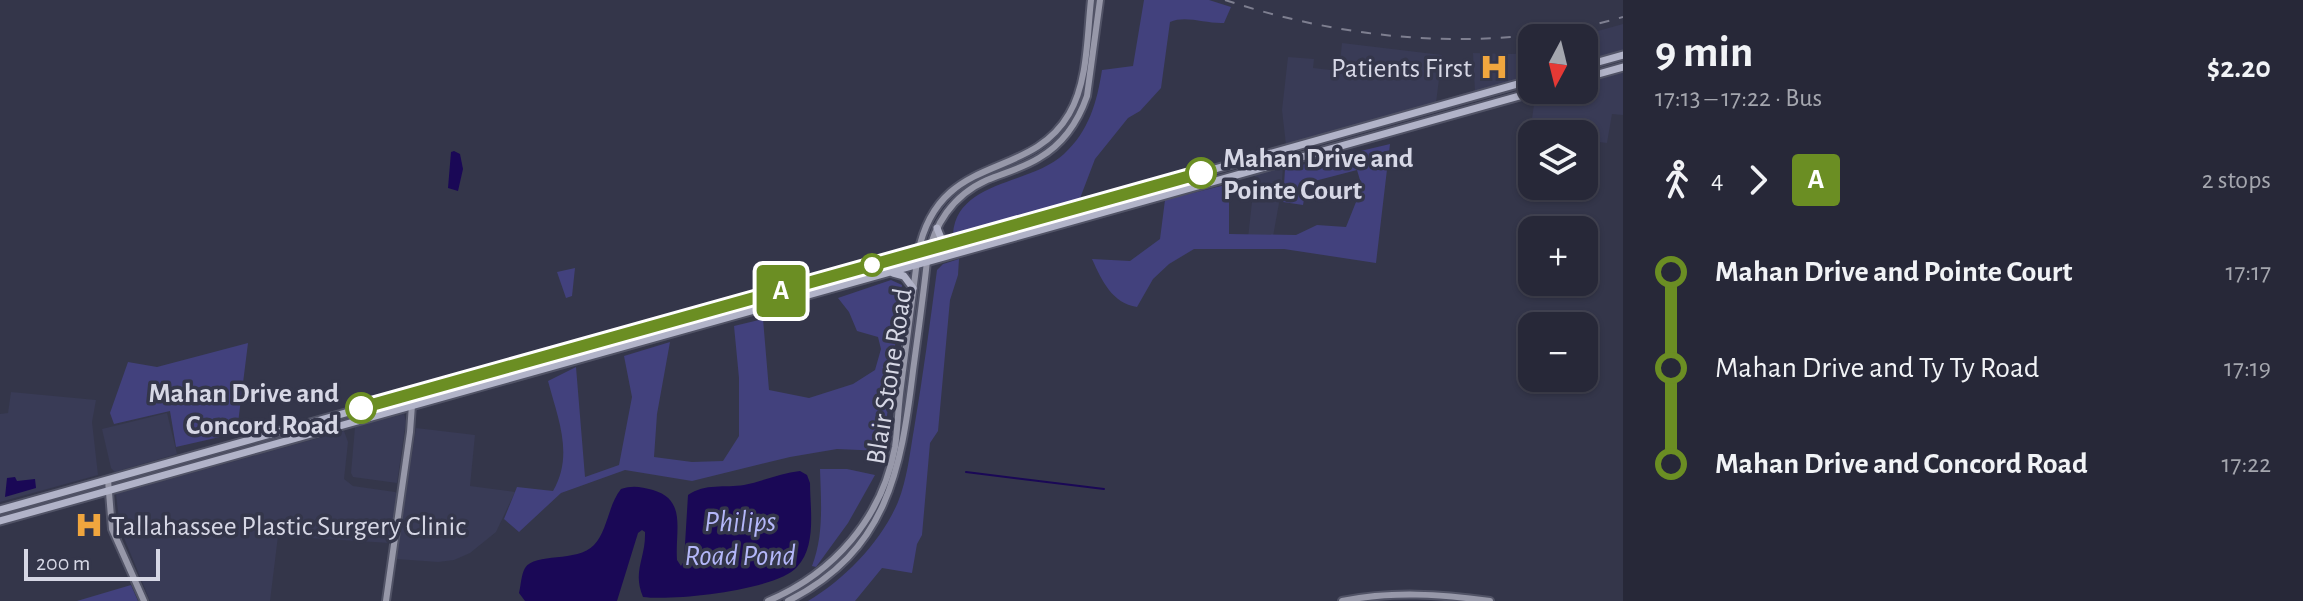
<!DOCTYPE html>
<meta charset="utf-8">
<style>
:root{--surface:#272838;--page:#2f3040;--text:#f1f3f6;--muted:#a4a6ae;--line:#434453}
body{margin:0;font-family:"Alegreya Sans",sans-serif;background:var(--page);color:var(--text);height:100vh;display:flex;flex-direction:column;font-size:30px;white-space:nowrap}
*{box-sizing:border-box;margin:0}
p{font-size:26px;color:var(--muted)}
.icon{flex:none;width:44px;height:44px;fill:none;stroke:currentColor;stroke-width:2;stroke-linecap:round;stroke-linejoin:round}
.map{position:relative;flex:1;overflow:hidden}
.drawer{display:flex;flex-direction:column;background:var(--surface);width:680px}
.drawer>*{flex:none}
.badge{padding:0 16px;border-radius:6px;font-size:28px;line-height:52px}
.needle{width:52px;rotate:187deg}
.buttons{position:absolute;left:1518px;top:24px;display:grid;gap:16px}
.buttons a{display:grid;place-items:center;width:80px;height:80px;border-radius:16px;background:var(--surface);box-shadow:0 2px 6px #0004,0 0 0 2px var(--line);font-size:40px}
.scale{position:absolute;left:24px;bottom:20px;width:136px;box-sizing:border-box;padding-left:8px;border:4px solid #d6d7e5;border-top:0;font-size:22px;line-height:28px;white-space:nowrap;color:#d6d7e5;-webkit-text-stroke:6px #34364a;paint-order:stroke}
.map>.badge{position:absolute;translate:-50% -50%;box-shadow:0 0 0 4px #fff}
.legs{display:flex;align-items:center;gap:12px;height:88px;padding:0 32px;font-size:26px}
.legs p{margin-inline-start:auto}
.summary{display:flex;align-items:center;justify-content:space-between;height:136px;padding:0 32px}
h1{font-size:44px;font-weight:700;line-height:60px}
ul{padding:0 32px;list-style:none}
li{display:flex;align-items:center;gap:28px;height:96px;font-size:30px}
li i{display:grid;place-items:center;width:12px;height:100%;margin:0 10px;background:currentColor}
li i::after{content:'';width:20px;height:20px;margin:-10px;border:6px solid;border-radius:50%;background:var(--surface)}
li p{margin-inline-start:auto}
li:first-child i{background:linear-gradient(#0000 50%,currentColor 0)}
li:last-child i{background:linear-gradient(currentColor 50%,#0000 0)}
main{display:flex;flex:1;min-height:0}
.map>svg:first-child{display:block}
.built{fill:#393b56}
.green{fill:#42417d}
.water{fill:#1a0856}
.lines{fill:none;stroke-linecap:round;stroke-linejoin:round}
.stream{stroke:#1a0856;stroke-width:2}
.secondary-casing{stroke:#515366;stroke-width:10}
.primary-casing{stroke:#515366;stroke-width:11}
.secondary{stroke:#9798a9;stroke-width:6}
.primary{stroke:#b1b3c8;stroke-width:7}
.rail{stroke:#7e7f90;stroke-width:2;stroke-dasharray:10 10;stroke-linecap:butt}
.line-1-casing{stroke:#fff;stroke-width:18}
.line-1{stroke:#6b8e23;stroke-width:12}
.stop-1-dot{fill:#fff;stroke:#6b8e23;stroke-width:4}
.labels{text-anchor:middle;stroke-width:7;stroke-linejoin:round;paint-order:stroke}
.poi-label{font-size:28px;fill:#d6d7e5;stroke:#34364a;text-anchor:end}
.stop-label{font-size:28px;font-weight:bold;fill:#d6d7e5;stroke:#34364a;text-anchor:start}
.street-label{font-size:28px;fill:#d6d7e5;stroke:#34364a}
.water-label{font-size:30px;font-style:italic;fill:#b4b7f9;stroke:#34364a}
</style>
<main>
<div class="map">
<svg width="1623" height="601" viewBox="0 0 1623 601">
<rect width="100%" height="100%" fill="#34364a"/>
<!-- built -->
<g class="built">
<polygon points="1623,24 1623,50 1588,60 1584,38 1580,36"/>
<polygon points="1342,43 1442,55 1436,103 1286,145 1282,110 1288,57 1314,59 1313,68 1339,71"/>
<polygon points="1532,51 1532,76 1475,92 1473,53 1514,54"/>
<polygon points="1623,72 1623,115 1612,114 1607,143 1584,140 1584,134 1530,134 1535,97 1559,90 1584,90 1584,83"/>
<polygon points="1283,168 1281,192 1272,242 1248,238 1255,175"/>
<polygon points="11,392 96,400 92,422 98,475 0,502 0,414 8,413"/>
<polygon points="167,413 177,454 115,472 111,468 102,429"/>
<polygon points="404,414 406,421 397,483 353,477 351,473 355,427"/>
<polygon points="416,428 475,435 470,486 515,492 496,532 470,553 454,560 438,562 396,559"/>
<polygon points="344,431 348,442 344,479 353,486 395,492 398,494 390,543 278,536 270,601 150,601 120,528 116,494"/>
</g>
<!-- green -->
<g class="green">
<path d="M1144 0H1209L1231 7 1224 23C1206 24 1186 15 1170 22L1161 88 1140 111 1128 118 1095 159 1079 201 953 234C957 180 1031 185 1064 154 1089 131 1097 102 1102 70L1133 66Z"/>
<path d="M1390 144 1376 263 1284 249H1194L1169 264 1153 279 1137 307C1112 303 1102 281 1092 259L1130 261 1160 239 1165 200 1229 184V234L1296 235 1317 225 1346 227 1362 187 1357 170 1307 183 1303 205 1283 202 1285 169Z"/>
<path d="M959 259 958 275 950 300 938 431 930 443 922 535 917 544 912 573 882 568 855 601H808C845 579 881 542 898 502 907 480 910 452 914 429 923 376 930 323 937 270L943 264Z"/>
<polygon points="575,268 572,296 566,298 557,272"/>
<path d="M891 280 902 285 883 451 837 449 790 457 692 481 625 470 561 493 519 532 504 519 517 487 553 491C574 455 558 419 548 381L576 367 585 477 619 465 632 397 624 356 670 342 657 414 654 457 692 462 723 461 739 436V378L734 326 763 319 769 390 809 398 853 384 875 370 881 349 878 337 857 331 849 312 838 298Z"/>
<polygon points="248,343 238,423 233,434 176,447 170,411 114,424 110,413 128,362 157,367"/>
<path d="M820 469H847L875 475 848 523 816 567 812 566C824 535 821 502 820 469Z"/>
<polygon points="131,585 138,601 77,601"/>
</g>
<!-- water -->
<g class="water">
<polygon points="454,151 460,154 463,169 458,191 448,188 451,152"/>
<path d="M800 471 807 475 810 483C810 509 817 546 797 567 775 591 672 601 643 597 632 571 646 558 645 532L642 530 638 533 617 601H525L519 593C521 585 521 575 525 568 535 552 577 563 594 545 608 530 608 505 621 489 633 485 641 487 653 490 687 500 675 530 677 560L681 566 684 561 688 495C705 483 725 488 744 485 763 481 781 473 800 471Z"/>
<polygon points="15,477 17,481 35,479 36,488 5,497 7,478"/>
</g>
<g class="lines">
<!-- stream -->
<polyline class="stream" points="966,472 1104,489"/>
<defs>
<g id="secondary">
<polyline points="108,480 112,529 144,601"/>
<polyline points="386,601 410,432 412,405 408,395"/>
<path d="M768 601C834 573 882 518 895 447 898 427 898 407 901 386 907 342 912 297 918 253 939 150 1029 183 1069 114 1088 82 1087 36 1091 0"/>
<path d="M788 601C887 551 901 471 913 371 918 334 923 298 927 261 933 225 953 195 987 180 1004 173 1023 168 1039 158 1063 144 1078 122 1087 96L1100 0"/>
<path d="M1342 601C1392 591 1440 594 1490 601"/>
</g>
<g id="primary">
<polyline points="1584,66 1623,55"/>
<polyline points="1584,78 1623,67"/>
<polyline points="937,228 941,238 952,242"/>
<polyline points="893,273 904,276 913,288"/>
<polyline points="0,510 1532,80"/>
<polyline points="0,521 1541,90"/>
</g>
</defs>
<!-- secondary casing -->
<use href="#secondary" class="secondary-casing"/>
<!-- primary casing -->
<use href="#primary" class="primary-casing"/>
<!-- secondary -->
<use href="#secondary" class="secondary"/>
<!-- primary -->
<use href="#primary" class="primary"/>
<!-- rail -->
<path class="rail" d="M1225 0C1352 42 1494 54 1623 17"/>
</g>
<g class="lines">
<defs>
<polyline id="line-1" points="361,408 1201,173"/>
</defs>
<!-- line-1 casing -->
<use href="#line-1" class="line-1-casing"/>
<!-- line-1 -->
<use href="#line-1" class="line-1"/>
</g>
<!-- icons -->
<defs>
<symbol id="hospital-bare" viewBox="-9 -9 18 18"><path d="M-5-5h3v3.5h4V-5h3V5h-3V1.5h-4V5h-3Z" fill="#f0a63e" stroke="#34364a" stroke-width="2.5" paint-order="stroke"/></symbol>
</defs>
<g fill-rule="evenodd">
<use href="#hospital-bare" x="1474" y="47" width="40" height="40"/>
<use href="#hospital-bare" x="69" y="505" width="40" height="40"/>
</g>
<!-- markers -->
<g class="stop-1-dot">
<circle cx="1201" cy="173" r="14"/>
<circle cx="872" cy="265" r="10"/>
<circle cx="361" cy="408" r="14"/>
</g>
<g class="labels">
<!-- poi labels -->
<g class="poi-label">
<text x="1472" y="77">Patients First</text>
<text x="111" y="535" text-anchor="start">Tallahassee Plastic Surgery Clinic</text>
</g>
<!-- stop labels -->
<g class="stop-label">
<text x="1223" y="167">Mahan Drive and<tspan x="1223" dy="32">Pointe Court</tspan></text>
<text x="339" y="402" text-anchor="end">Mahan Drive and<tspan x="339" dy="32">Concord Road</tspan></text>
</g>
<!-- street labels -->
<g class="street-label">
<text transform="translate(888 376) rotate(-81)" y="10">Blair Stone Road</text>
</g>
<!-- water labels -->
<g class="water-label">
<text x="740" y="531">Philips<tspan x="740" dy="34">Road Pond</tspan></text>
</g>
</g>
</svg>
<div class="buttons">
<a><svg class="needle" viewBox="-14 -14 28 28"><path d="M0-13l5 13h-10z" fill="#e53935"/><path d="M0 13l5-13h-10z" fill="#a4a6ae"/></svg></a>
<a><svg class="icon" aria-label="layers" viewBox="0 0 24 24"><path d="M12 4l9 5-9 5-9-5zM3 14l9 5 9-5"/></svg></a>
<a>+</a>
<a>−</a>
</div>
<div class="scale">200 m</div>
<b class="badge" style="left:781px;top:291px;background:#6b8e23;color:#fff">A</b>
</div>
<section class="drawer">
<div class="summary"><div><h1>9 min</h1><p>17:13 – 17:22 · Bus</p></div><b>$2.20</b></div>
<div class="legs"><svg class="icon" aria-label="walk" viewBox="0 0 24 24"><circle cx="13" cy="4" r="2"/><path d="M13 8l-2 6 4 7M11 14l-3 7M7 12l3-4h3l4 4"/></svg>4<svg class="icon" aria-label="forward" viewBox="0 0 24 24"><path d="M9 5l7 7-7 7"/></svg><b class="badge" style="background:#6b8e23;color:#fff">A</b><p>2 stops</p></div>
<ul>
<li><i style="color:#6b8e23"></i><b>Mahan Drive and Pointe Court</b><p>17:17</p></li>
<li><i style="color:#6b8e23"></i><span>Mahan Drive and Ty Ty Road</span><p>17:19</p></li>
<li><i style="color:#6b8e23"></i><b>Mahan Drive and Concord Road</b><p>17:22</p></li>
</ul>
</section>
</main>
